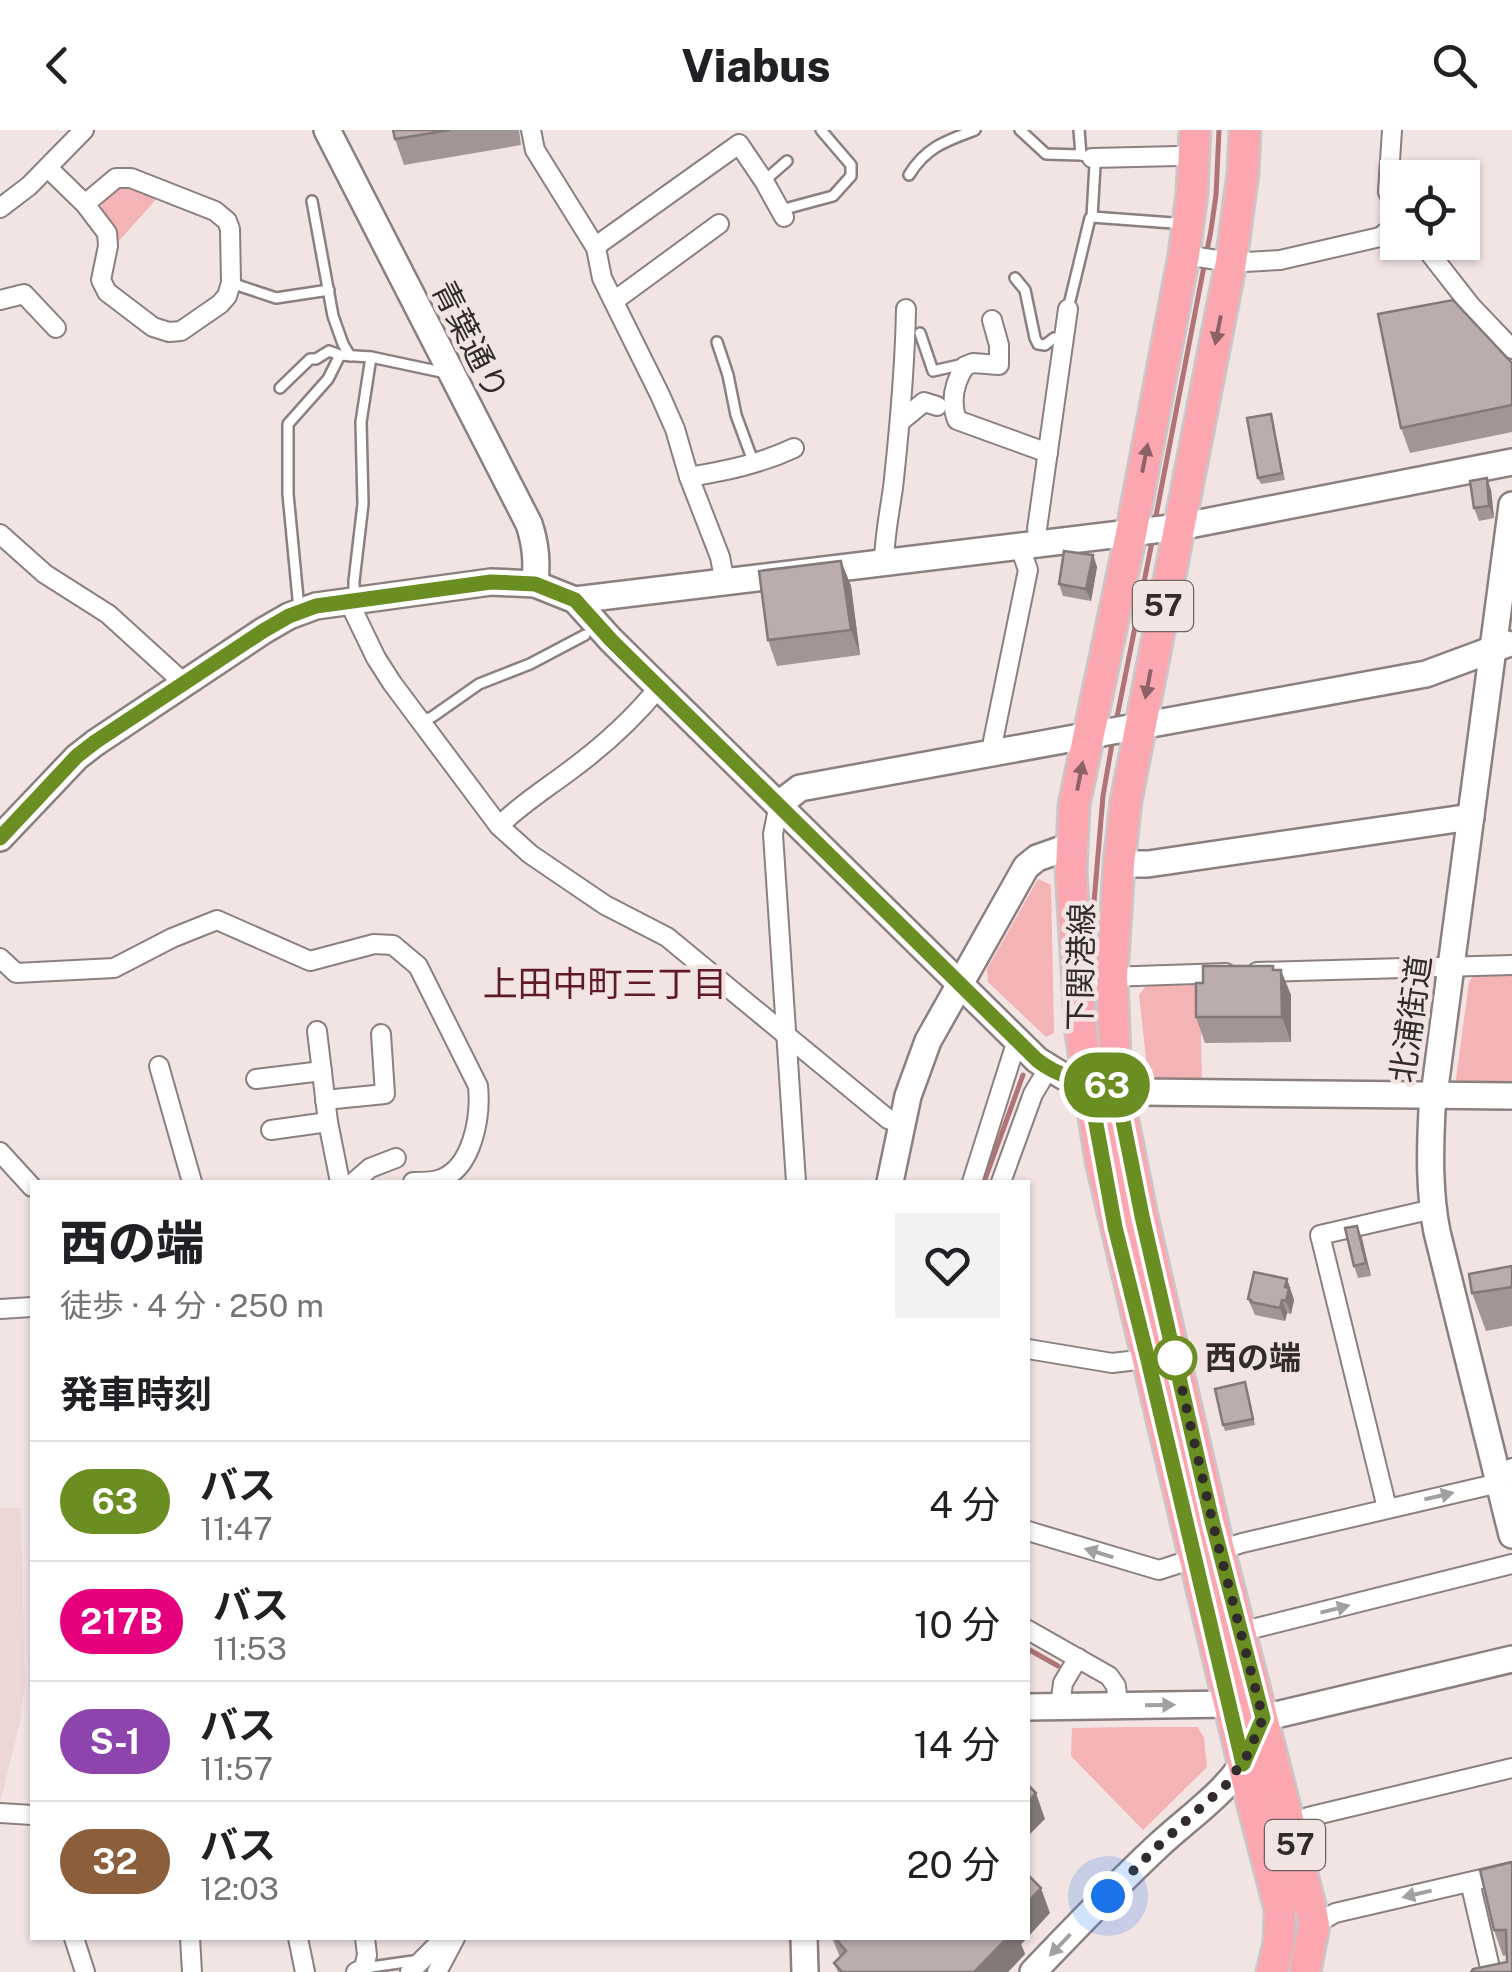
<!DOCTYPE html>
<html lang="ja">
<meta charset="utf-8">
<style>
:root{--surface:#fff;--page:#f2f2f2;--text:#202124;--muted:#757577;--line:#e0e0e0}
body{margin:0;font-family:"Public Sans","Noto Sans JP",sans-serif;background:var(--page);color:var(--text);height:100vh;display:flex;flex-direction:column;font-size:38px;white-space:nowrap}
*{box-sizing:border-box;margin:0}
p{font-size:32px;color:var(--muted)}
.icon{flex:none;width:55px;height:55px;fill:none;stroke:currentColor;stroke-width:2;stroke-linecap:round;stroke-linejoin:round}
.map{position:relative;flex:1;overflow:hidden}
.panel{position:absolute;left:30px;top:1050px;width:1000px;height:760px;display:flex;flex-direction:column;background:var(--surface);border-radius:0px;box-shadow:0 2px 8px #0004}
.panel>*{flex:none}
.badge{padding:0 20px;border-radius:32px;font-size:35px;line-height:65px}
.fabs{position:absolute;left:1380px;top:30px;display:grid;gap:20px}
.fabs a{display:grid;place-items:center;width:100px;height:100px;border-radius:0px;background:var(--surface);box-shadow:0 2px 8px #0004;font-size:50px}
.you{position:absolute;width:50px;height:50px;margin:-25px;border:8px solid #fff;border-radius:50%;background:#1a73e8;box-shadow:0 0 0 15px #1a73e833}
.map>.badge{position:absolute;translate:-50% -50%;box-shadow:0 0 0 5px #fff}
h2{padding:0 30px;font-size:38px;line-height:90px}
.round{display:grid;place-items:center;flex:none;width:105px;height:105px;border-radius:0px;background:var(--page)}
.overview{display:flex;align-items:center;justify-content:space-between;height:170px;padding:0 30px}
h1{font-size:48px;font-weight:800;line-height:75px}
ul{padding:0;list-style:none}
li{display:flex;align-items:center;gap:30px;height:120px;padding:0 30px;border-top:2px solid var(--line)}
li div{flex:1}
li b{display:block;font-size:38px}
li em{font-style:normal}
li .badge{min-width:110px;font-weight:700;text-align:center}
header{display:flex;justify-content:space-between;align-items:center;height:130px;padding:0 30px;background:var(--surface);font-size:45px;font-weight:800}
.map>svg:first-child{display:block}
.built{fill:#edd6d6}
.green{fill:#f4b4b6}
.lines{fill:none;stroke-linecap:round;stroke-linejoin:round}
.stream{stroke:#b07477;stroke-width:5}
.lane-casing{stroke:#8c7f7f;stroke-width:14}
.street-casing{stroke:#8c7f7f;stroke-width:22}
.secondary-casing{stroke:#8c7f7f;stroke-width:30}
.primary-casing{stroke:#c9c8c8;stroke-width:35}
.lane{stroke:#fff;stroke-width:9}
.street{stroke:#fff;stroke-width:18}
.secondary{stroke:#fff;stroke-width:25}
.primary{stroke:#fca6b0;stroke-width:30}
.wall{fill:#a19595}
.shaded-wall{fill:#837979}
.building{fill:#bbadad;stroke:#837979;stroke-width:2.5}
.oneway{fill:#8c6267}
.oneway2{fill:#a2a0a0}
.line-casing{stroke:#fff;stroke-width:22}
.line{stroke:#6b8e23;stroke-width:15}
.walk{stroke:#312b2b;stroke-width:10;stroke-dasharray:0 18}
.stop-dot{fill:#fff;stroke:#6b8e23;stroke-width:5}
.labels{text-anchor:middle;stroke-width:9;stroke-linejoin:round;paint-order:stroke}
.shield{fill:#f3e4e4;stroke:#6b6262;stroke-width:2.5}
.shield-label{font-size:30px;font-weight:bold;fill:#312b2b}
.street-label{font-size:32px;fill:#312b2b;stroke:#f3e4e4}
.stop-label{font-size:32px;font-weight:bold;fill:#312b2b;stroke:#f3e4e4;text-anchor:start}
.neighbourhood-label{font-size:35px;fill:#5f1a24;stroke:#f3e4e4}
</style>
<header><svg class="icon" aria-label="back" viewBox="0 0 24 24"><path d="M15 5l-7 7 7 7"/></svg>Viabus<svg class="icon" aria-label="search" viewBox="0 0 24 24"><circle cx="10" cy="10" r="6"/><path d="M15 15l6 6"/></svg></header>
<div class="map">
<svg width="1512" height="1842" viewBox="0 0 1512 1842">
<rect width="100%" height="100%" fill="#f3e4e4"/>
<!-- built -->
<polygon class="built" points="0,1378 21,1378 25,1557 20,1592 0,1673"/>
<!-- green -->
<g class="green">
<polygon points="121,56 131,56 159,66 118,112 115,101 100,82 103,71"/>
<polygon points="1038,749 1051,755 1054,903 1046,907 988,852 987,839"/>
<polygon points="1512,845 1512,955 1459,955 1456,949 1469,852 1473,846"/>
<polygon points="1200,855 1202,952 1152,953 1148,946 1139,865 1146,856"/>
<polygon points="1131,1597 1197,1597 1204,1607 1207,1637 1143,1700 1071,1626 1072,1598"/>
</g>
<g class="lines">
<!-- stream -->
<g class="stream">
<polyline points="1155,391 1211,100 1216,65 1219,0"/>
<polyline points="1116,592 1153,407"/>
<polyline points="1094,772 1103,666 1113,608"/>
<polyline points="984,1052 1023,945"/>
<polyline points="1028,1519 1058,1536"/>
</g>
<defs>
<g id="lane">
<polyline points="1020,0 1046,24 1081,25"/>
<path d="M909 45C926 17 946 11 975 0"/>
<polyline points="764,51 787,31"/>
<polyline points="312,71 333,186 343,214 350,226"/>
<polyline points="781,80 833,66 851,46 851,35 821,0"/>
<polyline points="1092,87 1173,93"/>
<polyline points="1015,148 1025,160 1035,208 1038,214 1045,215 1054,208 1065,208"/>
<polyline points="231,153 276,168 329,160"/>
<polyline points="1068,179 1090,88 1092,87 1095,35 1092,28 1081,25 1079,0"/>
<polyline points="920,203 933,241 964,234"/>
<polyline points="717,212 728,245 736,285 754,334"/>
<polyline points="280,258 310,229 316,229 329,221 340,225 371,227 446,243"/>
<polyline points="354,468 354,451 363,374 361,292 371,227"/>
<polyline points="299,479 288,364 288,294 328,249 340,225"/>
<polyline points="421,591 432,587 479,554 530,534 585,505"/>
<polyline points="364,1838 420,1830"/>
</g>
<g id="street">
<polyline points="531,0 535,20 596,118 602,148 660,265 675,299 689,347 720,427 725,453"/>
<polyline points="1392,0 1388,62 1398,82"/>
<polyline points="1092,28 1179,26"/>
<polyline points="48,38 85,74 116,48 131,48 215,81 227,91 230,99 231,153 227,166 220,174 181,201 169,202 153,197 107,162 101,150 108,116 107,103 85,74"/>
<polyline points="0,78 29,56 84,0"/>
<polyline points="1421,112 1471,176 1512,219"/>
<polyline points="596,116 739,14 764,51 784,87"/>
<polyline points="1184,125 1231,132"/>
<polyline points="1245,132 1280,130 1380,107 1398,93"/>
<polyline points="0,170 24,164 56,198"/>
<polyline points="614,171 719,94"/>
<path d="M992 190 999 215V235L973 233 965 236C954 253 950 271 957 290L1048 323"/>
<polyline points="901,291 924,272 937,276"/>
<path d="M689 347C725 341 760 334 794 318"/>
<polyline points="1037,399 1068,179"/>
<polyline points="0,404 45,444 108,484 185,554"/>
<path d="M884 434C884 405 891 377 894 349 900 292 905 236 906 179"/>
<polyline points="349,472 376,528 392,553 499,696 530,724 605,775 667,807 888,989 901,994"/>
<polyline points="993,623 993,611 1028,440 1020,417"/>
<polyline points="779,674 773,704 796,1052"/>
<path d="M499 696C520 675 544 660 568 642 601 618 634 588 660 556"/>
<path d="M0 828 16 843 114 838 172 808 217 790 310 831 374 814 393 815 418 836 478 956C481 986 473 1040 438 1050 431 1052 421 1052 413 1052"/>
<polyline points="1257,842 1512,835"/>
<polyline points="1077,848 1226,843"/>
<polyline points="317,901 328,992 340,1052"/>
<polyline points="159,936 192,1052"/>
<polyline points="256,949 322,941"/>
<polyline points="325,970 385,964 381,904"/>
<polyline points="271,1000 328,992"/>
<polyline points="0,1022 32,1057"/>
<polyline points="354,1052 370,1038 396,1028"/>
<polyline points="972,1052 1017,910"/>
<polyline points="1001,1052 1033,964 1048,939"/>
<polyline points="0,1179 32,1177"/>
<polyline points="1028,1219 1112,1233 1155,1228"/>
<polyline points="1387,1378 1320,1105 1433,1079"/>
<polyline points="1028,1401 1159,1440 1242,1413 1499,1353 1512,1338"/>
<polyline points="1028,1500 1109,1546 1116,1556 1118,1576"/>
<polyline points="1240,1502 1512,1434"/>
<polyline points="1060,1576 1063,1553 1078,1528"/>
<polyline points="0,1683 32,1685"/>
<polyline points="1308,1687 1512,1638"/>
<polyline points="1470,1752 1491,1842"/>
<polyline points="1314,1795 1335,1783 1512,1742"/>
<polyline points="74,1808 85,1842"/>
<polyline points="190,1808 192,1842"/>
<polyline points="298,1808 305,1842"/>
<polyline points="356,1842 364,1838 367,1825 365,1808"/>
<polyline points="410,1842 444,1808"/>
<polyline points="437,1842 455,1808"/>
</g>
<g id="secondary">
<path d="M327 0 529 394C536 415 537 432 535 454"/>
<path d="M1512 375 1432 980C1430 1021 1429 1062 1437 1102L1512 1405"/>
<polyline points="575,470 1179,397 1512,332"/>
<polyline points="779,674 800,658 1426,544 1507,514"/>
<polyline points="0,708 77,627 95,613 263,501 289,486 316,476 491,452 535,454 575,470 611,510 1037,930 1063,946 1143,962 1512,966"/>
<polyline points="1119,734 1148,734 1471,687"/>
<polyline points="890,1052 908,966 928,911 1026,737 1037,728 1071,716"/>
<polyline points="1028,1577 1229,1574 1263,1588 1512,1529"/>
<polyline points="804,1808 805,1842"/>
<path d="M1033 1842C1074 1799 1115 1756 1159 1715 1190 1686 1231 1660 1250 1621"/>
</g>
<g id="primary">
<polyline points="1195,0 1192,63 1184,125 1131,404 1074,675 1071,741 1081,904 1101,1031 1254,1679 1280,1779 1279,1813 1272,1842"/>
<polyline points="1245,0 1243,43 1231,132 1126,671 1119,734 1112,846 1116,956 1142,1086 1219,1420 1311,1779 1314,1795 1305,1842"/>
</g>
</defs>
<!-- lane casing -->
<use href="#lane" class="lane-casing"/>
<!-- street casing -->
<use href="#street" class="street-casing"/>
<!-- secondary casing -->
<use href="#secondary" class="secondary-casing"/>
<!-- primary casing -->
<use href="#primary" class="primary-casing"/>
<!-- lane -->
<use href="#lane" class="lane"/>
<!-- street -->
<use href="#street" class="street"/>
<!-- secondary -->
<use href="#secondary" class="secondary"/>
<!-- primary -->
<use href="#primary" class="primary"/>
</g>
<!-- wall -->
<g class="wall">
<polygon points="393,0 519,0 521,15 404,35 395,9"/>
<polygon points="1512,233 1512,302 1410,323 1401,298"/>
<polygon points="1271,284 1285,350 1261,354 1258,348"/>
<polygon points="1491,360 1494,388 1479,391 1474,378"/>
<polygon points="1093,425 1097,437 1091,471 1063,466 1059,454"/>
<polygon points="841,431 851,456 860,525 777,536 768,510"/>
<polygon points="1274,840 1291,865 1291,912 1205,913 1196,887 1203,853"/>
<polygon points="1357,1096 1371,1146 1358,1148 1354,1136"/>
<polygon points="1512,1136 1512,1196 1486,1201 1472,1163"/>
<polygon points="1287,1149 1294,1170 1291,1184 1287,1183 1285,1191 1255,1185 1248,1169"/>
<polygon points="1247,1258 1255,1295 1225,1301 1223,1295"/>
<polygon points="1512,1732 1507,1832 1507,1825 1503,1826 1494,1800"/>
<polygon points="832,1808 1027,1808 1021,1814 1025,1824 1008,1842 838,1842 834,1833 840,1827"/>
</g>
<!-- shaded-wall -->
<g class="shaded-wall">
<polygon points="1487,348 1491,360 1494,388 1489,376"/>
<polygon points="1093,425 1097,437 1091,471 1086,459"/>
<polygon points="841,431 851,456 860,525 851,500"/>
<polygon points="1273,836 1281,859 1281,840 1291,865 1291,912 1282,887"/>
<polygon points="1357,1096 1362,1108 1371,1146 1366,1133"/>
<polygon points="1287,1149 1294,1170 1291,1184 1286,1171 1285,1157"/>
<polygon points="1282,1170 1287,1183 1285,1191 1280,1178"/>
<polygon points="1036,1663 1045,1689 1028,1706 1028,1672"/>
<polygon points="1041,1758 1050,1783 1028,1807 1028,1772"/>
<polygon points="1007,1808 1027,1808 1021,1814 1025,1824 1008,1842 974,1842"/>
</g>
<!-- building -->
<g class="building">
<polygon points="393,0 450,0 395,9"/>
<polygon points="1453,170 1512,233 1512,275 1401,298 1378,184"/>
<polygon points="1271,284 1282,343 1258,348 1247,288"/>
<polygon points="1487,348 1489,376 1474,378 1470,351"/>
<polygon points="1064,421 1093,425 1086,459 1059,454"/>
<polygon points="841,431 851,500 768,510 759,441"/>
<polygon points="1203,836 1273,836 1273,840 1281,840 1282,887 1196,887 1196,853 1203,853"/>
<polygon points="1357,1096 1366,1133 1354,1136 1345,1098"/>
<polygon points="1512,1136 1512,1157 1472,1163 1469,1144"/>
<polygon points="1254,1142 1287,1149 1285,1157 1289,1158 1286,1171 1282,1170 1280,1178 1251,1172 1251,1170 1248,1169"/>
<polygon points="1245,1252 1253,1289 1223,1295 1215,1259"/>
<polygon points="1028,1655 1036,1663 1028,1672"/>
<polygon points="1512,1732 1512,1842 1471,1842 1473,1839 1507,1832 1506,1800 1494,1800 1480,1740"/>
<polygon points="1028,1745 1041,1758 1028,1772"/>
<polygon points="835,1808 1007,1808 974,1842 842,1842 834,1833 846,1821"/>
</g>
<!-- one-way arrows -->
<defs><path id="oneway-solid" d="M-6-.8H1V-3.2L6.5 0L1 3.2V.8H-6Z" transform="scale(2.5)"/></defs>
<g class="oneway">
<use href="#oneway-solid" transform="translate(1218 200) rotate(101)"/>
<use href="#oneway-solid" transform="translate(1145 328) rotate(-79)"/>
<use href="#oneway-solid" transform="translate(1148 554) rotate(101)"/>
<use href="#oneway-solid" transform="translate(1080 646) rotate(-79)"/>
</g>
<g class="oneway2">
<use href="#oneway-solid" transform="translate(1439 1366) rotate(-13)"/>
<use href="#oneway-solid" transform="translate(1099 1423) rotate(-163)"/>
<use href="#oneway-solid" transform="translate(1335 1479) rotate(-14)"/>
<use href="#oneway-solid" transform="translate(1160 1575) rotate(-1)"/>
<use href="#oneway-solid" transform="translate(1417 1764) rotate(167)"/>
<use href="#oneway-solid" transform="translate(1060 1815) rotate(134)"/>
</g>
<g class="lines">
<defs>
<path id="line" d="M0 708 77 626 95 612 263 501 289 486 316 476 491 452 535 454 575 470 611 510 1037 930C1061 949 1087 952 1116 956L1142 1086 1212 1391 1263 1588 1243 1634 1148 1230 1115 1097 1092 972"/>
</defs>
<!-- line casing -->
<use href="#line" class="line-casing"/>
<!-- line -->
<use href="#line" class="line"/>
<!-- walk -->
<polyline class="walk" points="1108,1766 1158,1716 1226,1655 1248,1624 1263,1588 1217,1411 1174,1224 1175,1228"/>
</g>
<!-- markers -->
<circle class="stop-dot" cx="1175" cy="1228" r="20"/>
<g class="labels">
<!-- shield labels -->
<g class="shield">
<rect x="1133" y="451" width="60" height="50" rx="8"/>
<rect x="1265" y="1690" width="60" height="50" rx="8"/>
</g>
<g class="shield-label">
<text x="1163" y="486">57</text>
<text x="1295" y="1725">57</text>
</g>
<!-- street labels -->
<g class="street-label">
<text transform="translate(470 210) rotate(63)" y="11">青葉通り</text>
<text transform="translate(1081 837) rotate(-89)" y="11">下関港線</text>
<text transform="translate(1411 889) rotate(-82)" y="11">北浦街道</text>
</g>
<!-- stop labels -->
<g class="stop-label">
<text x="1205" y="1239">西の端</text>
</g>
<!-- neighbourhood labels -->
<g class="neighbourhood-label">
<text x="605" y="866">上田中町三丁目</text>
</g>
</g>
</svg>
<div class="fabs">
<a><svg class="icon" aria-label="locate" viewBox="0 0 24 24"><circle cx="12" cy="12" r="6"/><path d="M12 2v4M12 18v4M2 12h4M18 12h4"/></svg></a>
</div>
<div class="you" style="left:1108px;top:1766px"></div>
<b class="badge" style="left:1107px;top:955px;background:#6b8e23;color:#fff">63</b>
<section class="panel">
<div class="overview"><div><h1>西の端</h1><p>徒歩 · 4 分 · 250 m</p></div><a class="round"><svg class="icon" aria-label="heart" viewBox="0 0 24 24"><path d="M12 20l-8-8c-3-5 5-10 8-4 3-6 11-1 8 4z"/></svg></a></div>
<h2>発車時刻</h2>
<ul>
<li><span class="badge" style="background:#6b8e23;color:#fff">63</span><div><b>バス</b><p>11:47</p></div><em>4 分</em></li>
<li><span class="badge" style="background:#e6007e;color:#fff">217B</span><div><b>バス</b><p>11:53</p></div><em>10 分</em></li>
<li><span class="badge" style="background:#8e44ad;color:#fff">S-1</span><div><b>バス</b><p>11:57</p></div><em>14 分</em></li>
<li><span class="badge" style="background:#8b5e3c;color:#fff">32</span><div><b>バス</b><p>12:03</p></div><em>20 分</em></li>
</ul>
</section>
</div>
